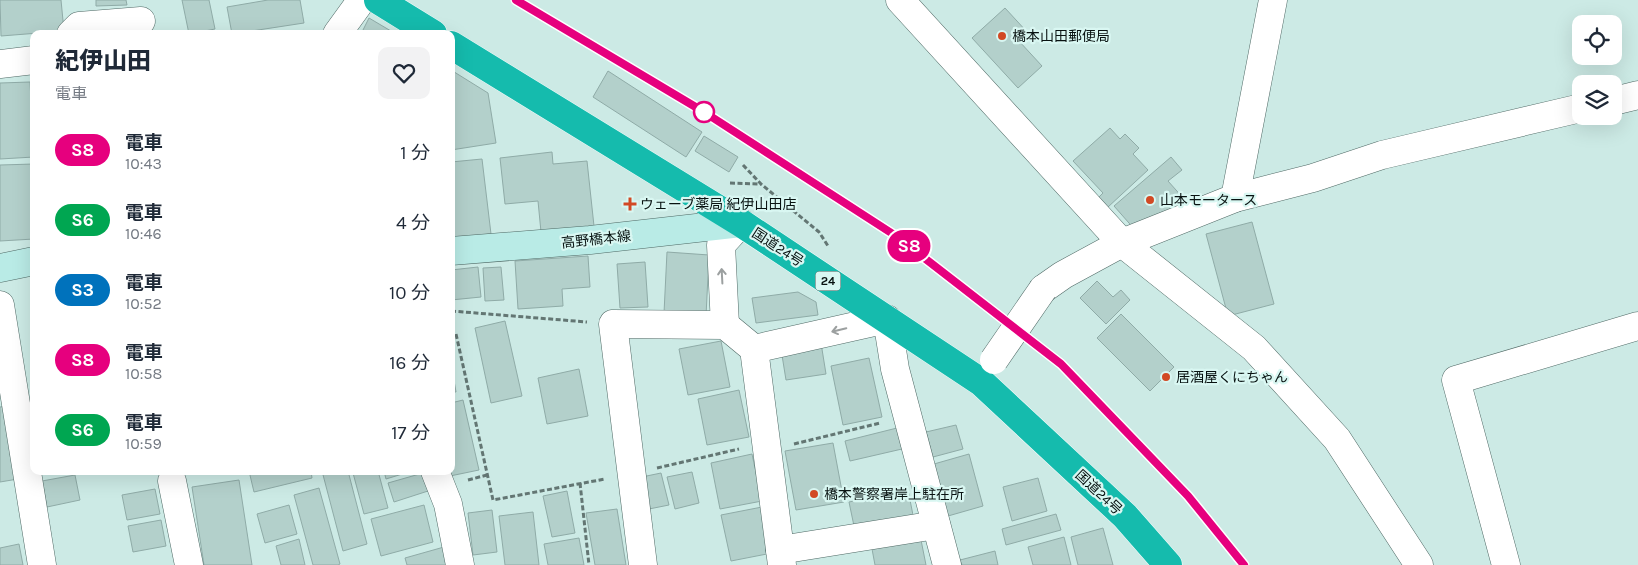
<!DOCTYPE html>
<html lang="ja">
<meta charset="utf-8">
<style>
:root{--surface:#fff;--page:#f2f2f3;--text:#1f2937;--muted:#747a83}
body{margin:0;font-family:Karla,"Noto Sans JP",sans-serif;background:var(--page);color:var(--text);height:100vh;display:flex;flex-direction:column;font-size:19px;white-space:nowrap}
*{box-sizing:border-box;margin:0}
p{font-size:16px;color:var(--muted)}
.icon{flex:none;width:28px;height:28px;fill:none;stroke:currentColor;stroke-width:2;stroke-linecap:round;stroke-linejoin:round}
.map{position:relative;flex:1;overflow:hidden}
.details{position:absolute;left:30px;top:30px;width:425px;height:445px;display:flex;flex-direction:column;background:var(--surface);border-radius:10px;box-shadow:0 5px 20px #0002}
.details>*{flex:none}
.badge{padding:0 10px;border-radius:16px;font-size:18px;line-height:32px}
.fabs{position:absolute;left:1572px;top:15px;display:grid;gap:10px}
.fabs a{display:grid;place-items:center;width:50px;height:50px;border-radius:10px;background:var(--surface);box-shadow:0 5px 20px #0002;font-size:25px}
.map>.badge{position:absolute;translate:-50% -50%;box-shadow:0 0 0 2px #fff}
.round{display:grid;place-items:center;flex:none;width:52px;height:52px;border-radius:10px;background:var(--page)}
.overview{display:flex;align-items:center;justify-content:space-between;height:85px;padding:0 25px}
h1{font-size:24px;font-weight:800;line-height:38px}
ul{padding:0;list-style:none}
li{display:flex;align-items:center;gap:15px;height:70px;padding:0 25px}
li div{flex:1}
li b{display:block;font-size:19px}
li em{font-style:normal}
li .badge{min-width:55px;font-weight:700;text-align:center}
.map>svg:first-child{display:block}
.building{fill:#b3d0cb;stroke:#8faba7}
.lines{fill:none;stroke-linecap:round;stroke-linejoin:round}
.street-casing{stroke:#4f6965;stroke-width:29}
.secondary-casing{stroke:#4f6965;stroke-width:29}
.highway-casing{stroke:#fff;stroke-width:29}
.path{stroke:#637673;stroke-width:3;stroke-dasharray:5 2.5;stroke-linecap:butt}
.street{stroke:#fff;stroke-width:28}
.secondary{stroke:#b9ebe6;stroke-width:28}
.highway{stroke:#15bbad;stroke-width:28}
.rail-casing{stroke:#667a77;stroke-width:5.5}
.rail{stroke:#d9f7f2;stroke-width:4;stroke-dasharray:11;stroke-linecap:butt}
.street-bridge-casing{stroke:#4f6965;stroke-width:29;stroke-linecap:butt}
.street-bridge{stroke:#fff;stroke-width:28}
.oneway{stroke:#9ca0a0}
.line-casing{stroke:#fff;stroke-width:11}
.line{stroke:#e6007e;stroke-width:8}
.poi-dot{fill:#d24924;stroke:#d9f7f2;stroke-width:2}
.stop-dot{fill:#fff;stroke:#e6007e;stroke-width:2.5}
.labels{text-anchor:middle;stroke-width:4.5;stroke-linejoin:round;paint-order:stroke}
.shield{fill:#d9f7f2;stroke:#475754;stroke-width:1}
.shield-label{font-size:12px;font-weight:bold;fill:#081211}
.poi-label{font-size:14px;fill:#081211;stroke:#d9f7f2;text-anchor:start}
.street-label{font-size:14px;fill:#081211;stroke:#d9f7f2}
</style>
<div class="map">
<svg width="1638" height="565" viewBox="0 0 1638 565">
<rect width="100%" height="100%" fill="#cceae5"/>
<!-- building -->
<g class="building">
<polygon points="0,0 61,0 64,31 1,36"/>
<polygon points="96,0 126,0 127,5 96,6"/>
<polygon points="182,0 209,0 215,29 189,34"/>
<polygon points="268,0 300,0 304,23 232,34 227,7"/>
<polygon points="1005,8 1028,33 1019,41 1042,66 1018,88 972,38"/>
<polygon points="369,18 396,34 361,34"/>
<polygon points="451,70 488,93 496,143 451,150"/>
<polygon points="608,71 702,132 686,157 593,97"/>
<polygon points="30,82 34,157 0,159 0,83"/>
<polygon points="1110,128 1120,139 1125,134 1139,148 1133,154 1148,170 1108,207 1099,197 1103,193 1073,161"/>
<polygon points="704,136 738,157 729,172 695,151"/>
<polygon points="552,152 553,164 587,161 594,226 541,232 538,201 505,204 500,158"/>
<polygon points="1171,157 1182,170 1168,181 1184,199 1159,220 1155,215 1136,231 1114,206"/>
<polygon points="482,159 491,234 451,238 451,162"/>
<polygon points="34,164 34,239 0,241 0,165"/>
<polygon points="1252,222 1274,304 1228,316 1206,234"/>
<polygon points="667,252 709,255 706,316 664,313"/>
<polygon points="588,256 590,287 562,289 563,306 518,309 515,261"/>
<polygon points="645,262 648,307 620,308 617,264"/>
<polygon points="478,267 481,297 451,300 451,270"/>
<polygon points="501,267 504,300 485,301 483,268"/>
<polygon points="1097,281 1113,297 1121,290 1130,300 1106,324 1080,298"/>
<polygon points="798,292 816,302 818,315 756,323 752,298"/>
<polygon points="1121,314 1174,367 1150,391 1097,338"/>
<polygon points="505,321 522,396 491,403 475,328"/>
<polygon points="721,341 730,387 688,395 679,349"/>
<polygon points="821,343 826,374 786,380 781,349"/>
<polygon points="869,358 882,417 843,425 831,366"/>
<polygon points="451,363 456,392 451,392"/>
<polygon points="579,369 588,416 547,424 538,378"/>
<polygon points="739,390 749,437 707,445 698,399"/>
<polygon points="463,400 479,470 450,476 451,403"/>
<polygon points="7,406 18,479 0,482 0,407"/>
<polygon points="956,425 963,449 933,457 926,432"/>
<polygon points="897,428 902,449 850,461 845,441"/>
<polygon points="833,443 844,502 796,510 785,451"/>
<polygon points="752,454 762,501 720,509 711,463"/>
<polygon points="969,454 983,506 948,516 934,464"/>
<polygon points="249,471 311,471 312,478 254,492"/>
<polygon points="322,471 348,471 367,544 343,551"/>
<polygon points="358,471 378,471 388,508 364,514 353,473"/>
<polygon points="384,471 412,471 386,479"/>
<polygon points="692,472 699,503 675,509 667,477"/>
<polygon points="423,473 428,491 394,502 388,483"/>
<polygon points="661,473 669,505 644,510 637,478"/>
<polygon points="75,475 80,500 47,507 42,481"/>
<polygon points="1038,478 1047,511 1012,521 1003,487"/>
<polygon points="239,480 252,565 204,565 192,487"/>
<polygon points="319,488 340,564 338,565 313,565 294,495"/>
<polygon points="155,489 160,514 127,520 122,495"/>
<polygon points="908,490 913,515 854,526 849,502"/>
<polygon points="567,491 575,533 552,537 543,496"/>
<polygon points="289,505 297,534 265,543 257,514"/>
<polygon points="424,505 433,542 381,556 371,519"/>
<polygon points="762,507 772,553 731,561 721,515"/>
<polygon points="617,509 626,565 595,565 586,513"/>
<polygon points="492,510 497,552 473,555 468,513"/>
<polygon points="533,512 539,565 505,565 499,516"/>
<polygon points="1056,514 1061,530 1006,545 1002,529"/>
<polygon points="161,520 166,546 133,552 128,526"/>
<polygon points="1103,528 1113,565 1078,565 1071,537"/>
<polygon points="1064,537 1071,565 1033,565 1028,547"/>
<polygon points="579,538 584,565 548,565 544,544"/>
<polygon points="299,539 305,565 281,565 276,546"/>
<polygon points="921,540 926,565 875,565 872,549"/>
<polygon points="19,544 23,565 0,565 0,548"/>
<polygon points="444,547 449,565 407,565 405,558"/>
<polygon points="995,551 998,565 962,565 960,560"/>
</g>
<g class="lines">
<defs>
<g id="street">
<polyline points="900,0 1122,243 1254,348 1337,439 1419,565"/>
<polyline points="71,34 79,26 141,21"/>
<polyline points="337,34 358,5 359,0"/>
<polyline points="0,64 34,60"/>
<polyline points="1614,101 1638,95"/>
<polyline points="1235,198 1273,0"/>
<polyline points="1043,289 1063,275 1122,243 1235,198 1313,178 1382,155 1581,108"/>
<polyline points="0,305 42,565"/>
<polyline points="725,325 721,245 741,223"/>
<polyline points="754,349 887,319 895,369 947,565"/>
<polyline points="435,471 448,504 460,565"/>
<polyline points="172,481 189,565"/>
<polyline points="780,550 936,525"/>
<polyline points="643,565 613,324 725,325 754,349 782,565"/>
<polyline points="1506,565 1456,380 1638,326"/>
</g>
<g id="secondary">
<polyline points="451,251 590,240 741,223"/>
<polyline points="0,268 34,261"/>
</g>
<g id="highway">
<polyline points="378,0 433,34"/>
<polyline points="451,45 741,223 981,382 1125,516 1168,565"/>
</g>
</defs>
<!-- street casing -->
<use href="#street" class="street-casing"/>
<!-- secondary casing -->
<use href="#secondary" class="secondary-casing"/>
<!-- highway casing -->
<use href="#highway" class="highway-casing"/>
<!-- path -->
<g class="path">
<polyline points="743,165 761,184 819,232 828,246"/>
<polyline points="730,183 761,184"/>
<polyline points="451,311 587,322"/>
<polyline points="456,334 493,500 605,479"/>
<polyline points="794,444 880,423"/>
<polyline points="657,468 739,449"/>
<polyline points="468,480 487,475"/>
<polyline points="580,483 589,565"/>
</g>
<!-- street -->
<use href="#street" class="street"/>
<!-- secondary -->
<use href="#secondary" class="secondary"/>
<!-- highway -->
<use href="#highway" class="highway"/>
<defs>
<polyline id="rail" points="516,0 704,111 896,236 1061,364 1188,496 1244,565"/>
</defs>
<!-- rail casing -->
<use href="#rail" class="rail-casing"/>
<!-- rail -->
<use href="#rail" class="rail"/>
<defs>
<polyline id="street-bridge" points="994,360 1043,289"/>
</defs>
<!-- street-bridge casing -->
<use href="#street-bridge" class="street-bridge-casing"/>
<!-- street-bridge -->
<use href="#street-bridge" class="street-bridge"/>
</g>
<!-- one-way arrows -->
<defs><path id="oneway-shaft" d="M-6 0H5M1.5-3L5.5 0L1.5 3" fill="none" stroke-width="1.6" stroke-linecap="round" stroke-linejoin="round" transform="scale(1.25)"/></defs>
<g class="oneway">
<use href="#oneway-shaft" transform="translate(722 276) rotate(-93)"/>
<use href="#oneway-shaft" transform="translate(839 330) rotate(167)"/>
</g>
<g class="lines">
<defs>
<polyline id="line" points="516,0 704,112 896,236 1061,364 1188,496 1244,565"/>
</defs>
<!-- line casing -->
<use href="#line" class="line-casing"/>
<!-- line -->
<use href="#line" class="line"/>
</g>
<!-- markers -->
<g class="poi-dot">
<circle cx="1002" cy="36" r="5"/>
<circle cx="1150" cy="200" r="5"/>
<path d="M627.5 196.5h5v5h5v5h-5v5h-5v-5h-5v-5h5z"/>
<circle cx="1166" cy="377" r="5"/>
<circle cx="814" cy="494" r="5"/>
</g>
<circle class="stop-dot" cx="704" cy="112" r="10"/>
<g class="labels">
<!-- shield labels -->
<rect class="shield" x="815.5" y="271.5" width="25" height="19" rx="4"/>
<g class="shield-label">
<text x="828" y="285">24</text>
</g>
<!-- poi labels -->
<g class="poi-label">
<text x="1012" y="41">橋本山田郵便局</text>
<text x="1160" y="205">山本モータース</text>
<text x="640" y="209">ウェーブ薬局 紀伊山田店</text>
<text x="1176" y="382">居酒屋くにちゃん</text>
<text x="824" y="499">橋本警察署岸上駐在所</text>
</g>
<!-- street labels -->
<g class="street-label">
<text transform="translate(596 239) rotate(-6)" y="5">高野橋本線</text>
<text transform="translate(778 247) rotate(33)" y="5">国道24号</text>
<text transform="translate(1099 492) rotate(43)" y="5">国道24号</text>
</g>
</g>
</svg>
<div class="fabs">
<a><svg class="icon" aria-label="locate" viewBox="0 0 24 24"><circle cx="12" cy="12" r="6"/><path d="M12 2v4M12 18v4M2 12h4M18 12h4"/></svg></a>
<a><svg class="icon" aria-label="layers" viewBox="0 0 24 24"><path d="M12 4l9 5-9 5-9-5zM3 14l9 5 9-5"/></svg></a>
</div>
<b class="badge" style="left:909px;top:246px;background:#e6007e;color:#fff">S8</b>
<section class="details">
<div class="overview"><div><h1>紀伊山田</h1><p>電車</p></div><a class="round"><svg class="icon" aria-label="heart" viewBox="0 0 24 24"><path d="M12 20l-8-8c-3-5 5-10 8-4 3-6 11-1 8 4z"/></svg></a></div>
<ul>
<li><span class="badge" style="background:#e6007e;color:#fff">S8</span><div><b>電車</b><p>10:43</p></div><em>1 分</em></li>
<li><span class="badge" style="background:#00a651;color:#fff">S6</span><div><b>電車</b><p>10:46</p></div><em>4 分</em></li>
<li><span class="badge" style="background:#0072bc;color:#fff">S3</span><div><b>電車</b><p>10:52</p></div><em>10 分</em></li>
<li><span class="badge" style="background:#e6007e;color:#fff">S8</span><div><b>電車</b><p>10:58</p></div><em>16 分</em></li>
<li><span class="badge" style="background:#00a651;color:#fff">S6</span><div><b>電車</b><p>10:59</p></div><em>17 分</em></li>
</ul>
</section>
</div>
